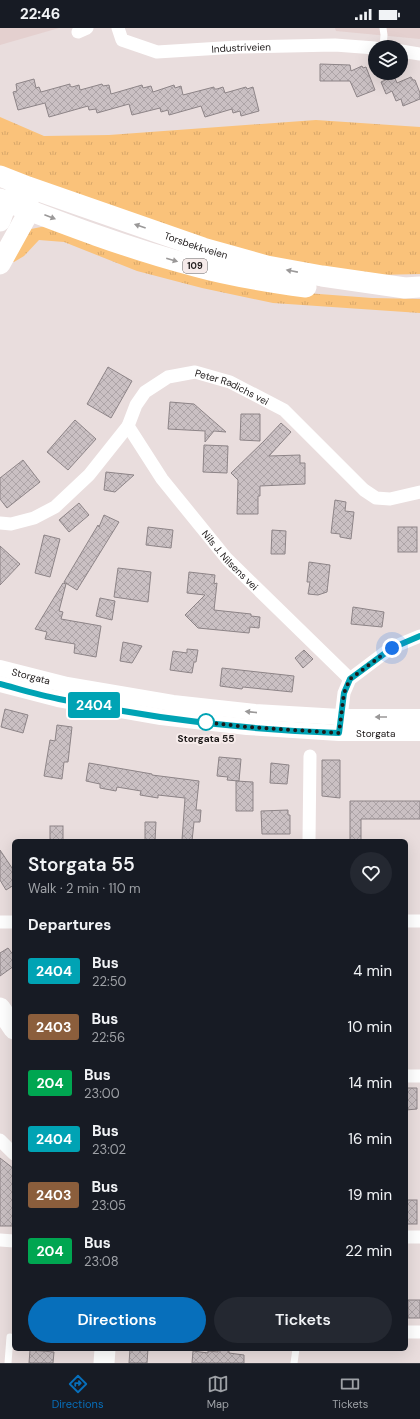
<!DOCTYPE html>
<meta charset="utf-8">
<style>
:root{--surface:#171b24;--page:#242831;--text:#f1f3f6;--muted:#9ea1a6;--line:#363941;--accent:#076fbb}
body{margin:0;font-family:"DM Sans",sans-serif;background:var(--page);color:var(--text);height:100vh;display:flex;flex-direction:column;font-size:15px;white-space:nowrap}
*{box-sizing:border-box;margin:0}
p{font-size:13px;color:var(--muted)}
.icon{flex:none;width:22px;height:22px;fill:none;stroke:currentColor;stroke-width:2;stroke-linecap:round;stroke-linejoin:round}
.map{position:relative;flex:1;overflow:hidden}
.sheet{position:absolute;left:12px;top:811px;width:396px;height:512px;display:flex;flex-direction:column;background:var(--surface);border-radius:6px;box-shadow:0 4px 16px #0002}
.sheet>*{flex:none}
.badge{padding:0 8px;border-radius:3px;font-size:14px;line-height:26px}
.tools{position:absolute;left:368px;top:12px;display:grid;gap:8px}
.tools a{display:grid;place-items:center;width:40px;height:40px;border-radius:50%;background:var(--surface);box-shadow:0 4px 16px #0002;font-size:20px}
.you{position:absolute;width:20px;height:20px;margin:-10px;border:3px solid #fff;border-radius:50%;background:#1a73e8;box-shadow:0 0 0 6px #1a73e833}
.map>.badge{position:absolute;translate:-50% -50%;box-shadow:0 0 0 2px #fff}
h2{padding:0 16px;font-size:15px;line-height:36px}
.round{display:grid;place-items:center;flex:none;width:42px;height:42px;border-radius:21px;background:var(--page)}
.headline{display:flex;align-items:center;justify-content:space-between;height:68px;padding:0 16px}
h1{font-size:19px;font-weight:600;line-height:30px}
.cta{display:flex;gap:8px;margin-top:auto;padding:8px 16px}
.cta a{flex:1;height:46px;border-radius:24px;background:var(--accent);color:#fff;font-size:16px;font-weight:600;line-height:46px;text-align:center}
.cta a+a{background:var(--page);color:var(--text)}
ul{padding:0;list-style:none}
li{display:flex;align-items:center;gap:12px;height:56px;padding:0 16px}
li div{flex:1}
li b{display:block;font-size:15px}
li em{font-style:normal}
li .badge{min-width:44px;font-weight:700;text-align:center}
.status{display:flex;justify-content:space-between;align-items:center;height:28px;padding:0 20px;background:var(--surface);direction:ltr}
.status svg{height:11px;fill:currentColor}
.menu{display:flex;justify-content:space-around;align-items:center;height:56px;border-top:1px solid var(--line);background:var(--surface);font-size:11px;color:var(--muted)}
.menu a{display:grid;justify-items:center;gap:2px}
.menu .selected{color:var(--accent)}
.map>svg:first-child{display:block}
.built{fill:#e4d0cf}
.grass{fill:url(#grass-tufts)}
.building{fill:url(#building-cross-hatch);stroke:#8d8487}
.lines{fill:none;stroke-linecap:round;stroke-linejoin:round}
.service{stroke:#fff;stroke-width:7}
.minor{stroke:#fff;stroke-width:13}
.tertiary{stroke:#fff;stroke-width:16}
.primary{stroke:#fff;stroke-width:21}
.oneway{fill:#9a9898}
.line-casing{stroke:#fff;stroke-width:9}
.line{stroke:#00a3b4;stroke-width:6}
.walk{stroke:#1e1a1a;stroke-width:4;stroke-dasharray:0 7.2}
.stop-dot{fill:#fff;stroke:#00a3b4;stroke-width:2}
.labels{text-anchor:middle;stroke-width:4;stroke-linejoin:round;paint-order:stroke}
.shield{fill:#f6ebea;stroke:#5f5958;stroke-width:1}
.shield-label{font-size:9px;font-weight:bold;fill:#1e1a1a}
.street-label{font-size:10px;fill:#1e1a1a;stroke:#f6ebea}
.stop-label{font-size:10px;font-weight:bold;fill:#1e1a1a;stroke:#f6ebea}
</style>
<div class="status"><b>22:46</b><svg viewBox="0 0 49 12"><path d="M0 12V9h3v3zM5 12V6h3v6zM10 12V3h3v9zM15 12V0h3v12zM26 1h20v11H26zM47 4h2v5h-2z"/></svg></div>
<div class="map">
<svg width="420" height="1335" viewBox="0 0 420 1335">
<defs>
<pattern id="grass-tufts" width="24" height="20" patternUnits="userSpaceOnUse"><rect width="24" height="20" fill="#fac27a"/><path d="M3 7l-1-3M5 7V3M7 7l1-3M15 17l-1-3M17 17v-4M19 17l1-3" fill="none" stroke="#d6a669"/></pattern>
<pattern id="building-cross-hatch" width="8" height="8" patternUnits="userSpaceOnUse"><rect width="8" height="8" fill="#cac0c3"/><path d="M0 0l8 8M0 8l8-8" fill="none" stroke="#ada4a7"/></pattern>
</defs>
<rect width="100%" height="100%" fill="#e9dddd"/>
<!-- built -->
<g class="built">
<polygon points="0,0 59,0 0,17"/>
<polygon points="335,0 420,0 420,11 336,3"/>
</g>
<!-- grass -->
<g class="grass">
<polygon points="0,89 44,108 109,107 316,92 420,99 420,246 378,247 292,236 209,215 0,140"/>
<polygon points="46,198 293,264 372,270 420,271 420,285 273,275 202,260 137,243 64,214 39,212 24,228 14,234 11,233 31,201"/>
</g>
<!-- building -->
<g class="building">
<polygon points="320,36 350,37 351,43 362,38 363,40 366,39 375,62 357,69 350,53 320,53"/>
<polygon points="394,48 397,55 411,49 413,52 415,52 420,65 420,71 403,78 401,71 396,73 392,63 386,66 381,54"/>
<polygon points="34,51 36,60 39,59 41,64 70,56 70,58 72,59 79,57 80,62 102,56 103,58 109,57 111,66 142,57 143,60 151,58 153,64 174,57 175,60 181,58 183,67 214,59 214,61 217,61 223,59 225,65 246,59 247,61 253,59 259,83 241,88 240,83 233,85 232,81 205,89 201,78 169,87 168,82 161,84 160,80 132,87 129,76 97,85 96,81 89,82 88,78 49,89 45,75 18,82 13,64 17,63 16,56"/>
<polygon points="108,339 132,353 111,390 87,376"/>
<polygon points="170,374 194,376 226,404 214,403 205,414 205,403 168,401"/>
<polygon points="241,386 260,386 260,413 240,412"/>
<polygon points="75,392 96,411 68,442 47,424"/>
<polygon points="281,395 291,404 269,428 300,427 300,435 305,435 305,456 260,458 260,468 258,468 258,486 237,486 238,452 231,445 264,413"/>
<polygon points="204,417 228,418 227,445 203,444"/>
<polygon points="23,432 40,454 7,480 0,471 0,450"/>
<polygon points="106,444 134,447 115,464 104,462"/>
<polygon points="335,472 346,474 345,483 354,484 351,511 340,509 340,506 331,505"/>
<polygon points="79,475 89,487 69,504 59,492"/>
<polygon points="104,487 119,494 77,562 64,554 98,497 99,499"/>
<polygon points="148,499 173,502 171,520 146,517"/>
<rect x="398" y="499" width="19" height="25"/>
<polygon points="272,502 286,503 285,526 271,526"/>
<polygon points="44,507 60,511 50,549 35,545"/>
<polygon points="0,518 20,536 0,557"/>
<polygon points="309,534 330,537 327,564 318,567 308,566 310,554 307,554"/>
<polygon points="118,540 151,544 148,574 114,569"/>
<polygon points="189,544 215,547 214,556 217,555 214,582 251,586 251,588 260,589 259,600 250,599 249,605 198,600 185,587 205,567 187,565"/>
<polygon points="63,555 66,556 59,583 63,584 61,591 101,598 96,629 74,625 75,616 45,611 47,604 35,601"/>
<polygon points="100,570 115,573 112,592 96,588"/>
<polygon points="353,579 384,584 382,599 351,596"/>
<polygon points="123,614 142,618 132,635 120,633"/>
<polygon points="187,621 198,622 196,634 194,634 192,645 170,642 173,623 187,625"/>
<polygon points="304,622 313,631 303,640 295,630"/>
<polygon points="222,640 294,648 292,664 243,659 242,661 220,658"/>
<polygon points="5,681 28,687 23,705 1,699"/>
<polygon points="57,697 72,699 68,734 64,734 62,751 44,748 50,712 55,713"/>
<polygon points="219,729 241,731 239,753 227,752 228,749 217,748"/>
<polygon points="322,732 340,732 340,770 322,768"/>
<polygon points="89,735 152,746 152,747 199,753 196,782 201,782 200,794 194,794 192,813 182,812 185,770 158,767 158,770 140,767 141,763 117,759 116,763 100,760 100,756 86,753"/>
<polygon points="271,735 289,737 287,756 270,755"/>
<polygon points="236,753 253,754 253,783 236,783"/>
<polygon points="350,773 420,773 420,791 361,791 361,813 350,813"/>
<polygon points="288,782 288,787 290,787 290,806 262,806 261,783"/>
<polygon points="145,794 156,794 155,813 145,813"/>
<rect x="50" y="798" width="13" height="15"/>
<polygon points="0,822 14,843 14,857 6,862 0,852"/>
<polygon points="8,920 14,928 14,938 0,948 0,925"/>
<polygon points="406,1060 417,1060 417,1081 406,1082"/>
<polygon points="0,1130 14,1141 14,1198 0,1198"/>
<rect x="406" y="1172" width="11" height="24"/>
<rect x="408" y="1272" width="12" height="18"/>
<polygon points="130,1321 148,1321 147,1335 129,1335"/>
<polygon points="218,1321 229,1321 229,1325 244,1327 244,1335 192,1335 193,1323 208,1325 208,1323 218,1324"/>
<polygon points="30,1322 54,1324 53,1335 29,1335"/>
</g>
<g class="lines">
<!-- service -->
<g class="service">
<polyline points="383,19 384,7 383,0"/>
<polyline points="8,1335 10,1309"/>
<polyline points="294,1335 296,1321"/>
</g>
<!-- minor -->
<g class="minor">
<path id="s1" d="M118 0 122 12 157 24 238 19 335 17 375 20"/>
<polyline points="78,4 87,0"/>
<polyline points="401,23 420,26"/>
<path id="s2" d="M128 398 162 451 227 531 350 651"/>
<path id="s3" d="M0 495 11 496 34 490 55 479 89 447 128 398 136 377 145 364 168 349 195 344 230 354 284 382 364 462 376 470 390 471 420 464"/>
<polyline points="340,698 344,665 350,651 391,620 420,608"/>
<polyline points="309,813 310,728"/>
<polyline points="406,893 420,893"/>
<polyline points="0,894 14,894"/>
<polyline points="406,1048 420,1048"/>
<polyline points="0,1112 14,1126"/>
<polyline points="406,1209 420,1209"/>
<polyline points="0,1212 14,1213"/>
<polyline points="406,1304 420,1304"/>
</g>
<!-- tertiary -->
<g class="tertiary">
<path id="s4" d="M0 640 67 657 173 675 255 684 340 689H420"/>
<path id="s5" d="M0 656 58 671 161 689 247 699 339 705H420"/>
</g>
<!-- primary -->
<g class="primary">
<path id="s6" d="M0 148 28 159 203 220 267 238 322 248 405 260 420 259"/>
<path d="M0 171C64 196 129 221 195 238 231 248 269 254 306 259"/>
<polyline points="0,193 7,173 17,166"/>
<polyline points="0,236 26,189 28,181 28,168"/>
<polyline points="0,980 14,1001"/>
<polyline points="104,1335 105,1321"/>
</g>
</g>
<!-- one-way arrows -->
<defs><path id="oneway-solid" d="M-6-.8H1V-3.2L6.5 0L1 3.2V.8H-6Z"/></defs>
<g class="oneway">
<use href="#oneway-solid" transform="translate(50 189) rotate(21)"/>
<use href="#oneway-solid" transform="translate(140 198) rotate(-161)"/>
<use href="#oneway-solid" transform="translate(172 232) rotate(16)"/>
<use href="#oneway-solid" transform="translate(292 243) rotate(-169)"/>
<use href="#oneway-solid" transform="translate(251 684) rotate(-174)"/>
<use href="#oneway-solid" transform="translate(381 689) rotate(-180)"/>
</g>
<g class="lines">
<defs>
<path id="line" d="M0 656C19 661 39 667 59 671 150 690 246 702 339 705L344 665 350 651 392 620 420 608"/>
</defs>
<!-- line casing -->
<use href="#line" class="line-casing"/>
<!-- line -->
<use href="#line" class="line"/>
<!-- walk -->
<polyline class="walk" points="206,694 204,694 247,699 339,705 344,665 350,651 392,620"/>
</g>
<!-- markers -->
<circle class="stop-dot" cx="206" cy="694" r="8"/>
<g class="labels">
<!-- shield labels -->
<rect class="shield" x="183" y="231" width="24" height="14" rx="3"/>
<g class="shield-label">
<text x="195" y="241">109</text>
</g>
<!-- street labels -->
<g class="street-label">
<text dy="4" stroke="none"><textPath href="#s1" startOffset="134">Industriveien</textPath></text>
<text dy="4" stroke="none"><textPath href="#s6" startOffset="208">Torsbekkveien</textPath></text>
<text dy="4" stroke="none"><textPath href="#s3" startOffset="301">Peter Radichs vei</textPath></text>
<text dy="4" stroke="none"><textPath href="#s2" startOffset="169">Nils J. Nilsens vei</textPath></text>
<text dy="4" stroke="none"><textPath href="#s4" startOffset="32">Storgata</textPath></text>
<text dy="4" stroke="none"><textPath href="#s5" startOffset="380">Storgata</textPath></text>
</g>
<!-- stop labels -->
<g class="stop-label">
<text x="206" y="714">Storgata 55</text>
</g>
</g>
</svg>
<div class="tools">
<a><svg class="icon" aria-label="layers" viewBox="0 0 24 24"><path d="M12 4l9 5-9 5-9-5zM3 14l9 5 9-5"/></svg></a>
</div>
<div class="you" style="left:392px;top:620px"></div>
<b class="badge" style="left:94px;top:677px;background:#00a3b4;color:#fff">2404</b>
<section class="sheet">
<div class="headline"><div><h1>Storgata 55</h1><p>Walk · 2 min · 110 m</p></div><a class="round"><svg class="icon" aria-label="heart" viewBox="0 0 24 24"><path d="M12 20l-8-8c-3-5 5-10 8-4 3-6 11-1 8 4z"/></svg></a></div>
<h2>Departures</h2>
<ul>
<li><span class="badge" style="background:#00a3b4;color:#fff">2404</span><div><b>Bus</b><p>22:50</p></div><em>4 min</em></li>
<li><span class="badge" style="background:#8b5e3c;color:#fff">2403</span><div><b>Bus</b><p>22:56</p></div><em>10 min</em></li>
<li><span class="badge" style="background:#00a651;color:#fff">204</span><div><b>Bus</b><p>23:00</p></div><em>14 min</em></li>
<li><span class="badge" style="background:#00a3b4;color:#fff">2404</span><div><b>Bus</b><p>23:02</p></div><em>16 min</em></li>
<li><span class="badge" style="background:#8b5e3c;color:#fff">2403</span><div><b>Bus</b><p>23:05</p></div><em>19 min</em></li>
<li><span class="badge" style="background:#00a651;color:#fff">204</span><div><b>Bus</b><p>23:08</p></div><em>22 min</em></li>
</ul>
<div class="cta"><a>Directions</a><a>Tickets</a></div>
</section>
</div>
<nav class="menu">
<a class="selected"><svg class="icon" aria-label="directions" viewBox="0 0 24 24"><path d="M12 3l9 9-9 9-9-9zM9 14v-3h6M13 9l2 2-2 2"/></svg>Directions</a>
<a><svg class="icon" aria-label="map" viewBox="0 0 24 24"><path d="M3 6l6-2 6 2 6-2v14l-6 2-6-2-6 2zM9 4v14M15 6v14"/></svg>Map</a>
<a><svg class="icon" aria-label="tickets" viewBox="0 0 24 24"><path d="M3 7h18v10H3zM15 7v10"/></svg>Tickets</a>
</nav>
